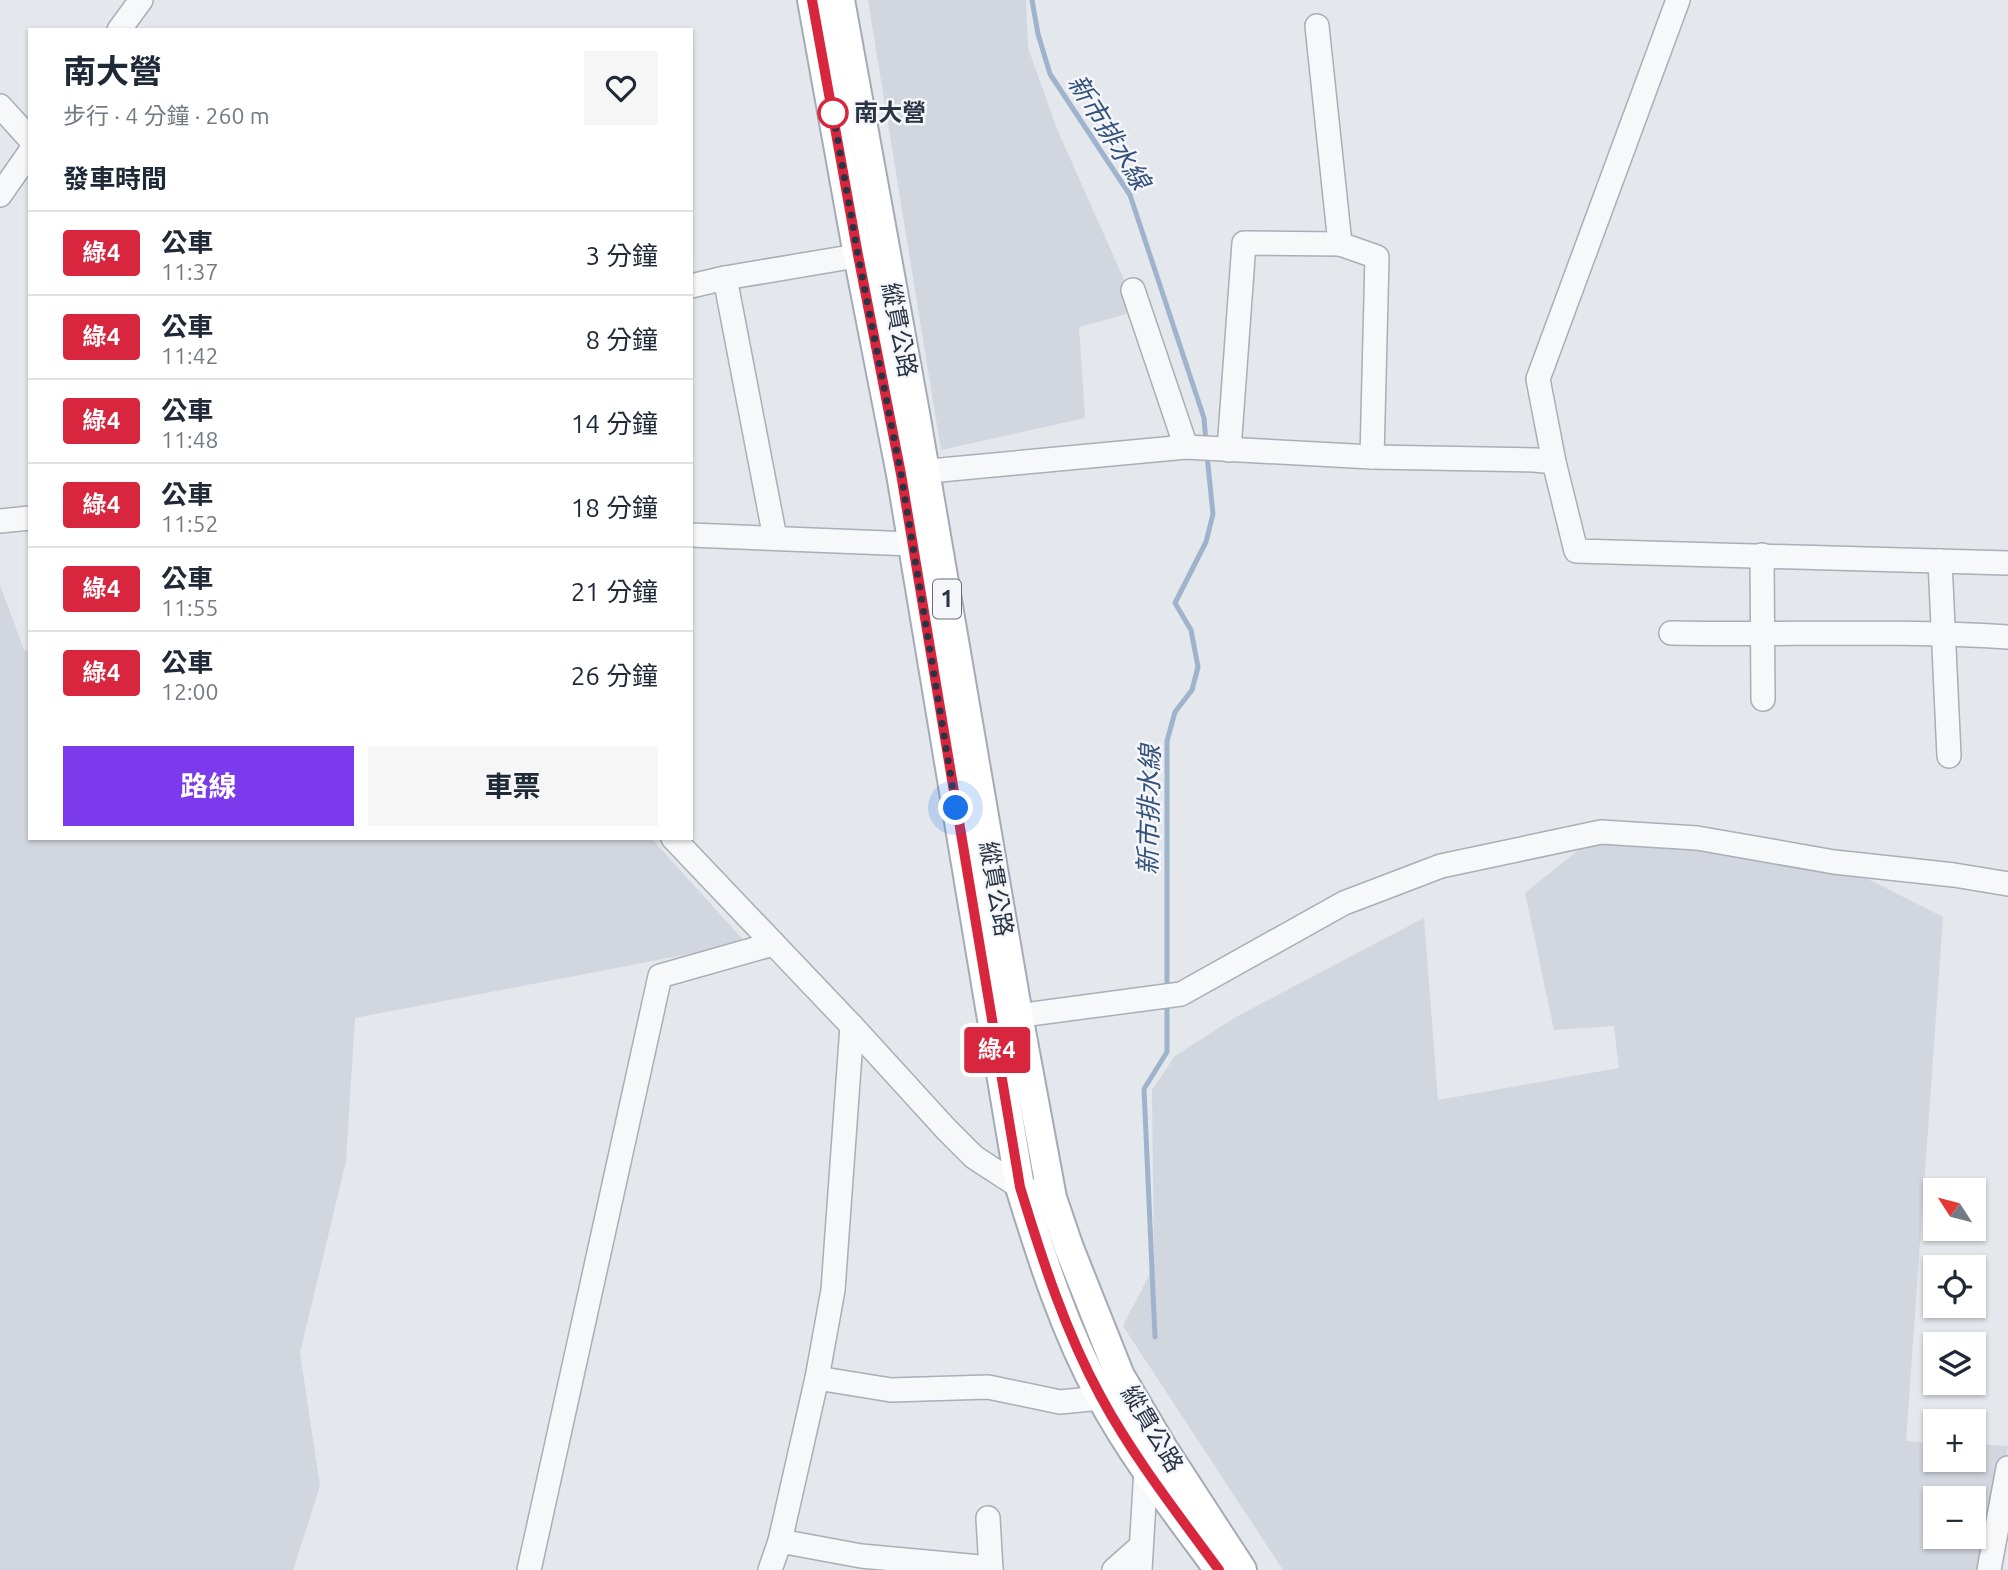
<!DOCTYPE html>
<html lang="zh-TW">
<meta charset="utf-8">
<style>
:root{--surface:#fff;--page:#f6f6f7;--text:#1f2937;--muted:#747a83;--line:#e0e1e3;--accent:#7c3aed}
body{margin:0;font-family:Ubuntu,"Noto Sans TC",sans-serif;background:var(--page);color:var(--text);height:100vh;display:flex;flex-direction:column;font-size:26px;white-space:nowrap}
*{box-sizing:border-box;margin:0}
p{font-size:23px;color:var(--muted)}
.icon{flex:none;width:38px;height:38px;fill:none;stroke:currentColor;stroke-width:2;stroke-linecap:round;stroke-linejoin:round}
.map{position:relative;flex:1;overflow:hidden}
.panel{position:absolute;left:28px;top:28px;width:665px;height:812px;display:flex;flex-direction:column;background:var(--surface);border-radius:0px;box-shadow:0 2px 5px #0004}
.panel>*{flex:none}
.badge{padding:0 14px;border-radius:5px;font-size:24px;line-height:46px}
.needle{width:46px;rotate:306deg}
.tools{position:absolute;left:1923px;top:1178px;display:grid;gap:14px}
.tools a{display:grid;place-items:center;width:63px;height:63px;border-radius:0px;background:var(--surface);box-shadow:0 2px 5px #0004;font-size:35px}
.you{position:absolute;width:35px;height:35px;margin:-18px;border:5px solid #fff;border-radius:50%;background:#1a73e8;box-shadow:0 0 0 10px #1a73e833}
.map>.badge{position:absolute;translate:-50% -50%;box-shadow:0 0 0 4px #fff}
h2{padding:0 35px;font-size:26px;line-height:63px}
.round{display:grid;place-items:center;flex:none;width:74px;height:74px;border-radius:0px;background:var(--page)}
.head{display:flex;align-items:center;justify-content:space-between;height:119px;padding:0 35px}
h1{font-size:33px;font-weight:700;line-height:52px}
.action{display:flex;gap:14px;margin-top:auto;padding:14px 35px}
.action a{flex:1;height:80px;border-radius:0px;background:var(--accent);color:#fff;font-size:28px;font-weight:700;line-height:80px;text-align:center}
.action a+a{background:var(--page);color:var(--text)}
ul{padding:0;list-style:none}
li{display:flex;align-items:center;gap:21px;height:84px;padding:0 35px;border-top:2px solid var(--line)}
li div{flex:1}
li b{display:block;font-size:26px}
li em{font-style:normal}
li .badge{min-width:77px;font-weight:700;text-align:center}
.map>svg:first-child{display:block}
.built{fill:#d2d6de;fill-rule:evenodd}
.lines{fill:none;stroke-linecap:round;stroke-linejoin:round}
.stream{stroke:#9fb4cc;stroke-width:5}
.minor-casing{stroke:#a9aeb7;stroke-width:26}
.major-casing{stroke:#a3abb8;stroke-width:32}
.minor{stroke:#f7f8fa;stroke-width:23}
.major{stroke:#fff;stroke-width:28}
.line-casing{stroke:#fff;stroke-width:16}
.line{stroke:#d7263d;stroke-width:10}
.walk{stroke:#2b3445;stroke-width:7;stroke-dasharray:0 12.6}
.stop-dot{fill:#fff;stroke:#d7263d;stroke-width:3.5}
.labels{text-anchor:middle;stroke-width:5;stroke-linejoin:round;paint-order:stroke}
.shield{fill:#f4f6f9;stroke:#676e7b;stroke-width:2}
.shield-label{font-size:23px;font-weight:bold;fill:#2b3445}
.stop-label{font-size:24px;font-weight:bold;fill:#2b3445;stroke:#f4f6f9;text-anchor:start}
.street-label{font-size:24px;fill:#2b3445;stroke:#f4f6f9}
.water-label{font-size:26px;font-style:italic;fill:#34527a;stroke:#f4f6f9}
</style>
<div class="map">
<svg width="2008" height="1570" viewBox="0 0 2008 1570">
<rect width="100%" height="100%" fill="#e4e7ec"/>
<!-- built -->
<g class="built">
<polygon points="868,0 1026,0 1028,48 1057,129 1138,311 1079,327 1085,418 941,450"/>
<polygon points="0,585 24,650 30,652 30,838 651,838 746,943 355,1018 346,1161 300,1353 320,1486 293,1570 0,1570"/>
<path d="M1601 832 1834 862 1943 917 1906 1441 1935 1443 1936 1460H1974V1444L2008 1446 1987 1570H1283L1123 1326 1154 1266 1152 1090 1175 1056 1236 1017 1424 918 1438 1100 1619 1068 1614 1026 1554 1030 1525 893ZM1936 1498H1974V1536H1936Z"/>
</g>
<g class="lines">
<!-- stream -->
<g class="stream">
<polyline points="1032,0 1038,34 1050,74 1130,195 1204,418 1206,442"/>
<polyline points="1167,990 1167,741 1175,712 1192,690 1198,667 1191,630 1175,603 1206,542 1213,514 1207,455"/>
<polyline points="1155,1337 1144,1089 1167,1052 1167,1003"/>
</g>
<defs>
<g id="minor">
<polyline points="1678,0 1538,379 1554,462 1576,551 2008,563"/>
<polyline points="1317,26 1340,244"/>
<polyline points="119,30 141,0"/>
<polyline points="0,106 30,139"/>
<polyline points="0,195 30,152"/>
<polyline points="725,278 775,538"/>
<polyline points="691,286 725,278 874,253"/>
<polyline points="1133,290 1186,447"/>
<polyline points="1229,450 1244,243 1340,244 1377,257 1372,457"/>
<polyline points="908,473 1186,447 1372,457 1535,460 1554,462"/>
<polyline points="0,521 30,518"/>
<polyline points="691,535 912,544"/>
<polyline points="1762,555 1763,699"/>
<polyline points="1940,561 1949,756"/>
<path d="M1671 633C1783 635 1896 630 2008 637"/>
<polyline points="673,838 852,1026 946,1129 974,1157 1020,1187 1029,1190"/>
<polyline points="1001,1018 1181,994 1344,903 1441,866 1601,832 1697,838 1834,862 1954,875 2008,884"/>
<polyline points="817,1378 891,1390 988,1387 1060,1402 1101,1398"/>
<polyline points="988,1518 991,1570"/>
<polyline points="780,1541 861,1556 991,1568"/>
<polyline points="529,1570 660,976 773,944"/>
<polyline points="770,1570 780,1541 817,1378 833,1290 852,1026"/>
<polyline points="1114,1570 1141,1546"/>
<polyline points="1140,1570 1146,1469"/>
<polyline points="1989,1570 2008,1468"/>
</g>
<g id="major">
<path d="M812 0 858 255 901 474 1020 1187C1042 1259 1065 1331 1101 1397 1134 1458 1178 1514 1219 1570"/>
<polyline points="840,0 915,413 1018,1015 1052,1198 1069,1248 1120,1376 1162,1447 1242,1570"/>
</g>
</defs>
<!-- minor casing -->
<use href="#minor" class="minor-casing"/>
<!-- major casing -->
<use href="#major" class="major-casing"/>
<!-- minor -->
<use href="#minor" class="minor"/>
<!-- major -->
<use href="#major" class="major"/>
</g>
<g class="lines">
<defs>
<path id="line" d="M812 0 858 255 901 474 1020 1187C1042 1259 1065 1331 1101 1397 1134 1458 1178 1514 1219 1570"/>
</defs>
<!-- line casing -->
<use href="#line" class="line-casing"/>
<!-- line -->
<use href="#line" class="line"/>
<!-- walk -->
<polyline class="walk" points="833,113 831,102 858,255 901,474 956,808"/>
</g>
<!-- markers -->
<circle class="stop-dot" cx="833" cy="113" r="14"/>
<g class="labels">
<!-- shield labels -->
<rect class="shield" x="933" y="579.5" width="28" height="39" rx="5"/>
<g class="shield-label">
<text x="947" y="607">1</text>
</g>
<!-- stop labels -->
<g class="stop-label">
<text x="854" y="121">南大營</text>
</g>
<!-- street labels -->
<g class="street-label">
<text transform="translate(899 330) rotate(79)" y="8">縱貫公路</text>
<text transform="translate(996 889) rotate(80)" y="8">縱貫公路</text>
<text transform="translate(1152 1429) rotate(59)" y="8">縱貫公路</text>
</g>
<!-- water labels -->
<g class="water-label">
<text transform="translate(1109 132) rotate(58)" y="9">新市排水線</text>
<text transform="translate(1149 810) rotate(-89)" y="9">新市排水線</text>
</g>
</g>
</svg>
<div class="tools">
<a><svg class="needle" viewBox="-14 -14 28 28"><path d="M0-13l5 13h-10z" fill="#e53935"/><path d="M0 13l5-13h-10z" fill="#747a83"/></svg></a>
<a><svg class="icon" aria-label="locate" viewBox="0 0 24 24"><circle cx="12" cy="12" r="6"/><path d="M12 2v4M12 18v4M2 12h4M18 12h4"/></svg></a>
<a><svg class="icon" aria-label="layers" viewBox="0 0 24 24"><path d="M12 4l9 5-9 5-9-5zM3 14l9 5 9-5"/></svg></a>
<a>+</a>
<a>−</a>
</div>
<div class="you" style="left:956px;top:808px"></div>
<b class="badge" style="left:997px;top:1050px;background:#d7263d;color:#fff">綠4</b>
<section class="panel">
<div class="head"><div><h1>南大營</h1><p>步行 · 4 分鐘 · 260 m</p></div><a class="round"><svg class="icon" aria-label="heart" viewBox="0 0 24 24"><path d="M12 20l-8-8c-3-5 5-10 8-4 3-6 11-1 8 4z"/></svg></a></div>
<h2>發車時間</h2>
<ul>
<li><span class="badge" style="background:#d7263d;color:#fff">綠4</span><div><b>公車</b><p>11:37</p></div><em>3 分鐘</em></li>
<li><span class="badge" style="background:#d7263d;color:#fff">綠4</span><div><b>公車</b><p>11:42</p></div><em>8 分鐘</em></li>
<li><span class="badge" style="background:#d7263d;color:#fff">綠4</span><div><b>公車</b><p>11:48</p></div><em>14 分鐘</em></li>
<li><span class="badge" style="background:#d7263d;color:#fff">綠4</span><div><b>公車</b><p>11:52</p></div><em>18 分鐘</em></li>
<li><span class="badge" style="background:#d7263d;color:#fff">綠4</span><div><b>公車</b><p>11:55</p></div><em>21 分鐘</em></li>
<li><span class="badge" style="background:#d7263d;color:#fff">綠4</span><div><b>公車</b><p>12:00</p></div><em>26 分鐘</em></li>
</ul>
<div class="action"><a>路線</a><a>車票</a></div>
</section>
</div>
